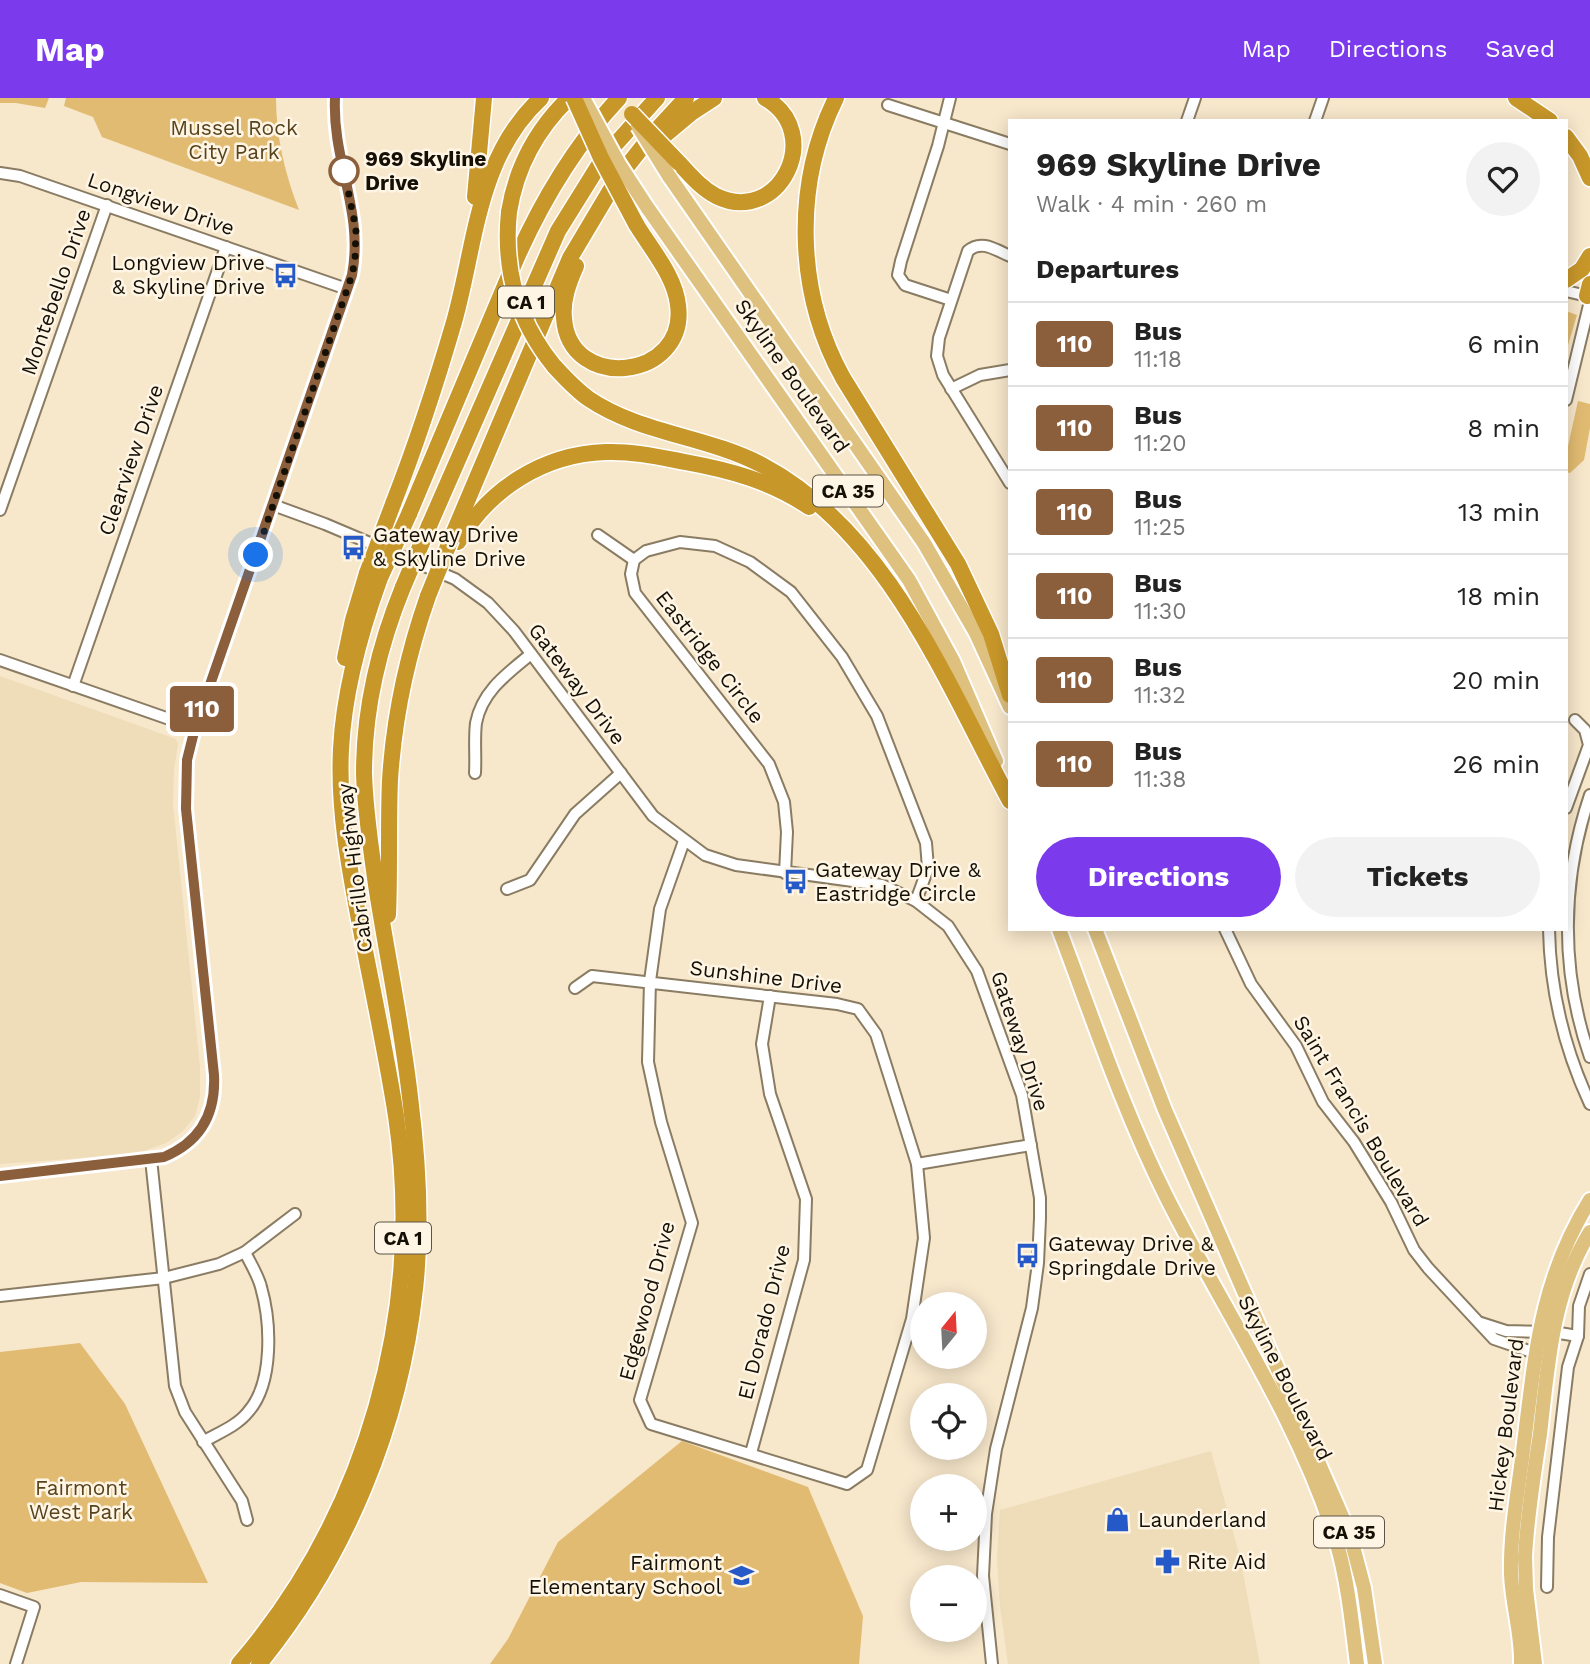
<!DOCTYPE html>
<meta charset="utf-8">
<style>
:root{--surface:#fff;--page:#f2f2f2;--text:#222;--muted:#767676;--line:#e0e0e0;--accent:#7c3aed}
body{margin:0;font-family:"Work Sans",sans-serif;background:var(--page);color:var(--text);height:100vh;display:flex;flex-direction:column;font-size:26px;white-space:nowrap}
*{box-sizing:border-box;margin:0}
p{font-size:23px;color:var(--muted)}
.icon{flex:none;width:38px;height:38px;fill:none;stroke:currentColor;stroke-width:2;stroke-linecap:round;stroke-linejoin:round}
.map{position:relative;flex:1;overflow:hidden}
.details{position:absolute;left:1008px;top:21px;width:560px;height:812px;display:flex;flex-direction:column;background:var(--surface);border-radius:0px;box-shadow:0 4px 18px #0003}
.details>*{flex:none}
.badge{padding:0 14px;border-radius:5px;font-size:24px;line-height:46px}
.needle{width:46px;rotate:18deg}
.controls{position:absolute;left:910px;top:1194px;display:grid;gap:14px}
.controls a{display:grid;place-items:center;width:77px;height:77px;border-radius:50%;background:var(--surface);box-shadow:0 4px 18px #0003;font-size:35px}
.you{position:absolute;width:35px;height:35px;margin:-18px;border:5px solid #fff;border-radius:50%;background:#1a73e8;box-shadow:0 0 0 10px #1a73e833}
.map>.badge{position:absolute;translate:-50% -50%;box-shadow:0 0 0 4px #fff}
h2{padding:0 28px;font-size:26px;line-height:63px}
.round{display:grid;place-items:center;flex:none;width:74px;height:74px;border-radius:37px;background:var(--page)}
.headline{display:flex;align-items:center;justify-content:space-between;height:119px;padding:0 28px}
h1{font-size:33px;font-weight:700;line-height:52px}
.cta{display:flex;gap:14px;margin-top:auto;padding:14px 28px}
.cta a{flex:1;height:80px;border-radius:42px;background:var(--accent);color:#fff;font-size:28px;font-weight:700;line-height:80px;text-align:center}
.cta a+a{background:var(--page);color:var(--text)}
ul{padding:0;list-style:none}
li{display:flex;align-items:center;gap:21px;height:84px;padding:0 28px;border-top:2px solid var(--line)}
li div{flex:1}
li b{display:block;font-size:26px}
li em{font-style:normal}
li .badge{min-width:77px;font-weight:700;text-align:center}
header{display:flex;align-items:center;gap:42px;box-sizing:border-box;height:98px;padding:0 35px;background:var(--accent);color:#fff}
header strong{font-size:33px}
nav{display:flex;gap:38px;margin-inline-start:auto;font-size:24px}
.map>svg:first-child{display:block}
.built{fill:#efdcb9}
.green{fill:#e2bb72}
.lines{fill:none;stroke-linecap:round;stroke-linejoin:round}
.minor-casing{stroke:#8a7c63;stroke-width:14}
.major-casing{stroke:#fff;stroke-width:18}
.highway-casing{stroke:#fff;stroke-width:19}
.minor{stroke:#fff;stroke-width:10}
.major{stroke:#dec17f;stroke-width:14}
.highway{stroke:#c8972a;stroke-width:16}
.major-bridge-casing{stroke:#fff;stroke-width:18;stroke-linecap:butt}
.highway-bridge-casing{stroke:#fff;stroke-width:19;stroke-linecap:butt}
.major-bridge{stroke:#dec17f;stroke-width:14}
.highway-bridge{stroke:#c8972a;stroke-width:16}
.line-casing{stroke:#fff;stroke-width:16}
.line{stroke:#8b5e3c;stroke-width:10}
.walk{stroke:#151006;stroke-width:7;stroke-dasharray:0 12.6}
.stop-dot{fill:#fff;stroke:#8b5e3c;stroke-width:3.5}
.labels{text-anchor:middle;stroke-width:5;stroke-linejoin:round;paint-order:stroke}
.shield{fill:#fff5e4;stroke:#5b5549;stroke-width:2}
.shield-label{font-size:19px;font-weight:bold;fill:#151006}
.park-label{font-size:21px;fill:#57431d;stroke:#fff5e4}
.stop-label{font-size:21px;font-weight:bold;fill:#151006;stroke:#fff5e4;text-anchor:start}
.street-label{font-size:21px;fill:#151006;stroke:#fff5e4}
.poi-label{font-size:21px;fill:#151006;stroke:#fff5e4;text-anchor:start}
</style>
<header>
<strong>Map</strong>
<nav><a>Map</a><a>Directions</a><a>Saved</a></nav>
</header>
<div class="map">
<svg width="1590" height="1566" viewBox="0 0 1590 1566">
<rect width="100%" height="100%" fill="#f7e7cb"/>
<!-- built -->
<g class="built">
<polygon points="0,578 176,641 178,646 174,672 173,706 200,969 200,999 195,1018 183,1033 166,1045 136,1056 0,1066"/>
<polygon points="1211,1353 1240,1459 1260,1566 1008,1566 1000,1508 997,1460 1000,1412"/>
</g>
<!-- green -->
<g class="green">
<polygon points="0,0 49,0 45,10 16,5 0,5"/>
<path d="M66 0H276C276 39 285 76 299 112L102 39 93 19 64 8Z"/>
<polygon points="1566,213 1577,217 1566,254"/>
<polygon points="1578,303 1590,306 1590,330 1584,362 1570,375 1566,374 1566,357"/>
<polygon points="80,1245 125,1306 208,1485 81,1484 27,1495 0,1485 0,1254"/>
<polygon points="682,1343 808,1389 863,1518 859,1566 490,1566 508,1541 558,1444"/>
</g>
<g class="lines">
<defs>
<g id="minor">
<polyline points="950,0 938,48 901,163 898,177 905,187 951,202"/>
<polyline points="888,7 1010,46"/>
<polyline points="1187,23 1195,0"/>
<polyline points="1315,23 1323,0"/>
<polyline points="0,75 20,78 347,191"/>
<path d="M1010 158C996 152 981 141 968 153L939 240 937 258 943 277 1010 385"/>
<polyline points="1566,193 1587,198"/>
<polyline points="951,291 980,277 1010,272"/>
<polyline points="1566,302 1590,203"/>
<polyline points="273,407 325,426 455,481 488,505 514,533 653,718 705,757 736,767 882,787 916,803 948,828 977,873 1022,997 1040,1100 1040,1120 1038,1165 1032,1210 996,1351 986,1416 983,1478 992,1566"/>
<polyline points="0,412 107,107"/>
<polyline points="598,437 634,462"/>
<polyline points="0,562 195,630"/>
<polyline points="73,588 226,149"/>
<path d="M475 675C476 659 474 641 476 625 482 593 508 575 531 556"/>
<path d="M1590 697C1561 783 1560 873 1590 959"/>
<polyline points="1566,710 1589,647 1585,632 1575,622"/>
<polyline points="785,775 787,734 784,704 769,666 635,495 631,476 634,462 646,453 680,444 715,448 750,464 791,494 842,559 877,618 926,745 928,770 916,803"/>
<polyline points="507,791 530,782 575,716 621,675"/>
<polyline points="1225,831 1251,886 1296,948 1323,1004 1354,1044 1391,1104 1414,1152 1428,1170 1494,1241 1535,1255 1539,1250"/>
<path d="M1549 831C1550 892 1564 950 1590 1006"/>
<polyline points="575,890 592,878 837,906 858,911 876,936 917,1066 924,1140 912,1221 867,1372 847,1386 651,1326 640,1302 692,1125 661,1024 648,964 650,883 660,811 684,743"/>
<polyline points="151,1061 175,1288 185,1314 242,1403 247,1422"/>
<polyline points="917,1066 1031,1047"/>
<path d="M0 1078 164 1059C199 1043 216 1016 214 977L186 711 187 662 195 630 352 177C364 115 333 62 335 0"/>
<polyline points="0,1198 164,1180 219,1166 245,1154 295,1116"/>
<polyline points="1481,1225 1506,1233 1553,1234 1578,1238"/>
<path d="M203 1344C218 1335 237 1328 248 1314 274 1285 271 1224 261 1189 258 1177 250 1165 245 1154"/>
<polyline points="751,1355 804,1162 806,1101 770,996 762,946 770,898"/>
<polyline points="1547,1489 1548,1439 1568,1269 1578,1238 1579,1208 1590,1176"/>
<polyline points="0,1497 34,1509 16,1566"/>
</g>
<g id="major">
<polyline points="669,78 924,445 976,535 1010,609"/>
<polyline points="647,109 909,482 953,563 996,663"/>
<path d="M1059 831C1093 921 1123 1012 1166 1098 1223 1212 1300 1323 1337 1446 1348 1484 1352 1526 1357 1566"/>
<polyline points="1095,831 1165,1012 1350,1437 1364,1490 1375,1566"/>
<path d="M1521 1566C1522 1536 1512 1506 1511 1476 1510 1435 1518 1394 1523 1353 1535 1261 1539 1184 1590 1102"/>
<path d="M1535 1566 1526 1491 1525 1459C1527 1418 1534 1376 1540 1336 1548 1266 1552 1195 1590 1134"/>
</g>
<g id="highway">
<path d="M836 0C793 87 796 195 843 280L958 466 991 536 1010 597"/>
<polyline points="1516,0 1550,23"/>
<polyline points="1566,39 1580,58 1590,80"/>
<polyline points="660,41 691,15 714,0"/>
<path d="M679 65C690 77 701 90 716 98 779 129 826 35 765 0"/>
<polyline points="475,99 484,0"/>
<path d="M509 114C516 70 537 31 569 0"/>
<path d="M576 168C569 184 562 202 564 220 569 295 688 282 678 207 675 178 651 151 636 126"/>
<polyline points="1566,182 1582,171 1590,158"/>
<polyline points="1587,198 1590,186"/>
<path d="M554 268C565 280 576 292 589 301 641 336 707 338 762 367 887 433 946 584 1010 703"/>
<path d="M393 406C416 347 436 286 454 224 476 146 477 59 541 0"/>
<path d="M409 416 517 159C543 101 576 46 619 0"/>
<polyline points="429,428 558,133 604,59 657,0"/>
<polyline points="451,441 570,160 617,81 651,38 686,0"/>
<path d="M458 444C489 391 543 356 606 354 632 353 659 359 685 364 729 372 771 383 809 409"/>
<polyline points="345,560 353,522 367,475"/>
<path d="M388 817C390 772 388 727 390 682 394 618 407 558 428 498"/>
<path d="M239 1566C367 1417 425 1212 396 1018 386 954 372 890 360 827 349 769 338 711 341 651 344 592 360 535 380 480"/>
<path d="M259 1566C346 1459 400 1328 415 1191 422 1128 418 1062 410 999 402 928 387 858 376 787 371 750 365 713 364 675 364 611 379 548 403 489"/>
</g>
</defs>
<!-- minor casing -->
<use href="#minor" class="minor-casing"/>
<!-- major casing -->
<use href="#major" class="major-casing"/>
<!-- highway casing -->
<use href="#highway" class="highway-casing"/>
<!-- minor -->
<use href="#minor" class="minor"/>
<!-- major -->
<use href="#major" class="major"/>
<!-- highway -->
<use href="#highway" class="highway"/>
<defs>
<g id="major-bridge">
<polyline points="583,0 619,66 647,109"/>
<polyline points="638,28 669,78"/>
</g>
<g id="highway-bridge">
<polyline points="574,0 601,60 636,126"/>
<polyline points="632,16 679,65"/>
<path d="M509 114C503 171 518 224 554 268"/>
<polyline points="367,475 393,406"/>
<polyline points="380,480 409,416"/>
<polyline points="403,489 429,428"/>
<polyline points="428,498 451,441"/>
</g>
</defs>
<!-- major-bridge casing -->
<use href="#major-bridge" class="major-bridge-casing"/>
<!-- highway-bridge casing -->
<use href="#highway-bridge" class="highway-bridge-casing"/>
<!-- major-bridge -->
<use href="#major-bridge" class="major-bridge"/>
<!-- highway-bridge -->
<use href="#highway-bridge" class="highway-bridge"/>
</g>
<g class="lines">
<defs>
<path id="line" d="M0 1078 164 1059C200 1044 216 1016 214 977L186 711 187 662 195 630 352 177C364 113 332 63 335 0"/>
</defs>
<!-- line casing -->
<use href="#line" class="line-casing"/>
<!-- line -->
<use href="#line" class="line"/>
<!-- walk -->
<polyline class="walk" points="256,457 352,177 355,162 356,131 344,73"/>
</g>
<!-- icons -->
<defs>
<symbol id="bus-bare" viewBox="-9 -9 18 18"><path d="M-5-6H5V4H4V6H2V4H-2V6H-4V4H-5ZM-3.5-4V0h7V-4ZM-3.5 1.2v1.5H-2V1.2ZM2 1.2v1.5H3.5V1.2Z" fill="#2559c7" stroke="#fff5e4" stroke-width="2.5" paint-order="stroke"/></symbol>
<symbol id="shop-bare" viewBox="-9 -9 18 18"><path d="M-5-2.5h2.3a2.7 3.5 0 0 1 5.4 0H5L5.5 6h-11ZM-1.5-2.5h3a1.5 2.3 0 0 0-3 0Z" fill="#2559c7" stroke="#fff5e4" stroke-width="2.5" paint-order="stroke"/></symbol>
<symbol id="pharmacy-bare" viewBox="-9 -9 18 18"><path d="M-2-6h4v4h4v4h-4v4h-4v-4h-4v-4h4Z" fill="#2559c7" stroke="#fff5e4" stroke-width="2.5" paint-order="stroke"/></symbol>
<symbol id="school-bare" viewBox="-9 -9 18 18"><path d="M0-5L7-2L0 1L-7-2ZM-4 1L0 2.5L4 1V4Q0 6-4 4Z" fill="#2559c7" stroke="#fff5e4" stroke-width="2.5" paint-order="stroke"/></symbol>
</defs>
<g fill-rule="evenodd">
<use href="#bus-bare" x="268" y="160" width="35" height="35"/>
<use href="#bus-bare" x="336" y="432" width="35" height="35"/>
<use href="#bus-bare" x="778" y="766" width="35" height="35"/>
<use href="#bus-bare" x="1010" y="1140" width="35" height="35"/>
<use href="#shop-bare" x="1100" y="1404" width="35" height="35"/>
<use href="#pharmacy-bare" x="1150" y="1446" width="35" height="35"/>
<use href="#school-bare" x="724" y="1460" width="35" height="35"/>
</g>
<!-- markers -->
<circle class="stop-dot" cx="344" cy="73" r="14"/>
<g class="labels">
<!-- shield labels -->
<g class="shield">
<rect x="498" y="188.5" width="56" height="31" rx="5"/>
<rect x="813" y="377.5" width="70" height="31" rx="5"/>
<rect x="375" y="1124.5" width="56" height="31" rx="5"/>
<rect x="1314" y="1418.5" width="70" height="31" rx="5"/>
</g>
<g class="shield-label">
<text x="526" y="211">CA 1</text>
<text x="848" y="400">CA 35</text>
<text x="403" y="1147">CA 1</text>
<text x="1349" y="1441">CA 35</text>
</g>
<!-- park labels -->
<g class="park-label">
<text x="234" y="37">Mussel Rock<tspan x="234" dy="24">City Park</tspan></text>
<text x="81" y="1397">Fairmont<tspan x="81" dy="24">West Park</tspan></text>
</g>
<!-- stop labels -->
<g class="stop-label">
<text x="365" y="68">969 Skyline<tspan x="365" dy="24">Drive</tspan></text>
</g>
<!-- street labels -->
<g class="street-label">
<text transform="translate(161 106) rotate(19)" y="7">Longview Drive</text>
<text transform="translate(56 194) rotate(-71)" y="7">Montebello Drive</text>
<text transform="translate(792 278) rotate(55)" y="7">Skyline Boulevard</text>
<text transform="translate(131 362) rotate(-71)" y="7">Clearview Drive</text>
<text transform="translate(710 559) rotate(52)" y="7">Eastridge Circle</text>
<text transform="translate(577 586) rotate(53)" y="7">Gateway Drive</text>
<text transform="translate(355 770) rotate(-97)" y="7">Cabrillo Highway</text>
<text transform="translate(766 879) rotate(7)" y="7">Sunshine Drive</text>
<text transform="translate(1020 943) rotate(72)" y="7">Gateway Drive</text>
<text transform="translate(1361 1023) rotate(59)" y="7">Saint Francis Boulevard</text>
<text transform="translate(647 1203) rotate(-75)" y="7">Edgewood Drive</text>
<text transform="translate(764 1224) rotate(-76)" y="7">El Dorado Drive</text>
<text transform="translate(1285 1280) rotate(63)" y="7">Skyline Boulevard</text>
<text transform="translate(1506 1327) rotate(-83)" y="7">Hickey Boulevard</text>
</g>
<!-- poi labels -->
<g class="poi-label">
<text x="265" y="172" text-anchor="end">Longview Drive<tspan x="265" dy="24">&amp; Skyline Drive</tspan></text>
<text x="373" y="444">Gateway Drive<tspan x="373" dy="24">&amp; Skyline Drive</tspan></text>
<text x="815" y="779">Gateway Drive &amp;<tspan x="815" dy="24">Eastridge Circle</tspan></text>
<text x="1048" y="1153">Gateway Drive &amp;<tspan x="1048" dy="24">Springdale Drive</tspan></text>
<text x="1138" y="1429">Launderland</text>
<text x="1187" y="1471">Rite Aid</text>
<text x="722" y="1472" text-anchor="end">Fairmont<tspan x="722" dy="24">Elementary School</tspan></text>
</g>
</g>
</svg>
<div class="controls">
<a><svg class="needle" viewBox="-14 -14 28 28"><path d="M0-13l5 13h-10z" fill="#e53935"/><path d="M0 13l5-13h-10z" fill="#767676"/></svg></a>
<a><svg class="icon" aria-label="locate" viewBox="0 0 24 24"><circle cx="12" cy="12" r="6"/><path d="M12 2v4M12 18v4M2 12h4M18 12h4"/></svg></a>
<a>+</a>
<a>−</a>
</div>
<div class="you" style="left:256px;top:457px"></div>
<b class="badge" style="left:202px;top:611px;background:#8b5e3c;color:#fff">110</b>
<section class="details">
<div class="headline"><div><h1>969 Skyline Drive</h1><p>Walk · 4 min · 260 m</p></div><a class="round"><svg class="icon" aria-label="heart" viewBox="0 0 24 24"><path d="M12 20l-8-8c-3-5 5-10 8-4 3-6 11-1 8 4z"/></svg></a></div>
<h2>Departures</h2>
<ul>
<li><span class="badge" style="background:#8b5e3c;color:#fff">110</span><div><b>Bus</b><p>11:18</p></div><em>6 min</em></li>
<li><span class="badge" style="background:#8b5e3c;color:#fff">110</span><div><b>Bus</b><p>11:20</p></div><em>8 min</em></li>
<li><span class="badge" style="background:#8b5e3c;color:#fff">110</span><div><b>Bus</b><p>11:25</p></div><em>13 min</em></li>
<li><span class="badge" style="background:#8b5e3c;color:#fff">110</span><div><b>Bus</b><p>11:30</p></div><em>18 min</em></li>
<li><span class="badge" style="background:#8b5e3c;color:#fff">110</span><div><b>Bus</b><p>11:32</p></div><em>20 min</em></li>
<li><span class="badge" style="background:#8b5e3c;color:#fff">110</span><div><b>Bus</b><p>11:38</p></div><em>26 min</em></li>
</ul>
<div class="cta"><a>Directions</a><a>Tickets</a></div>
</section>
</div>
